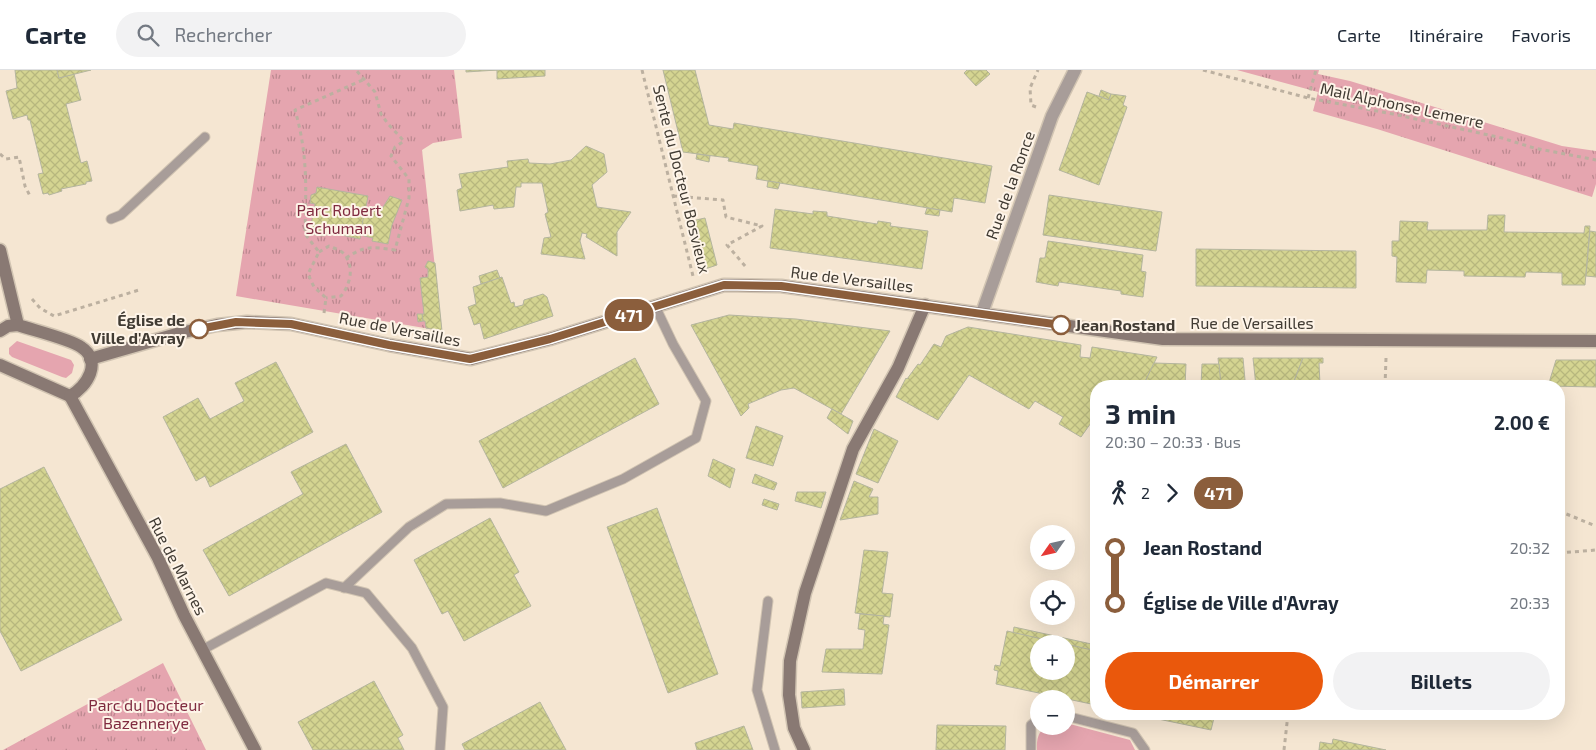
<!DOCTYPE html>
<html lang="fr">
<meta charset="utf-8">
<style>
:root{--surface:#fff;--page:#f2f2f3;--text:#1f2937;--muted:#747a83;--line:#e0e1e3;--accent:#ea580c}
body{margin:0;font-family:"Exo 2",sans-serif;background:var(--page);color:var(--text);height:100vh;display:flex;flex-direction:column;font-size:19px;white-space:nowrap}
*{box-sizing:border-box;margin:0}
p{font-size:16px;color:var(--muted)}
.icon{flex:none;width:28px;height:28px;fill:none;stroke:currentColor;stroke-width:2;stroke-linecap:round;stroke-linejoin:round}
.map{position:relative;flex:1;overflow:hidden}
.sheet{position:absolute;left:1090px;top:310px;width:475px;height:340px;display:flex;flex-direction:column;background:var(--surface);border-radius:20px;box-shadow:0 5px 20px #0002}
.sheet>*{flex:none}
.badge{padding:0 10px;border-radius:16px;font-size:18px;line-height:32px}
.needle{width:32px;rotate:236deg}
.fabs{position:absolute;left:1030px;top:455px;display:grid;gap:10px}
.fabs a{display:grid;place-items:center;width:45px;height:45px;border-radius:50%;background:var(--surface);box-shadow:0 5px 20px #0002;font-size:25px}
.map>.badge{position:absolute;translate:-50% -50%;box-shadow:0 0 0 2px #fff}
.legs{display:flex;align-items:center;gap:8px;height:55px;padding:0 15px;font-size:16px}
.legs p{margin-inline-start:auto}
.summary{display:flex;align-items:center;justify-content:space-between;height:85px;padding:0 15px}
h1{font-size:28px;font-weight:700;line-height:38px}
.button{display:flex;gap:10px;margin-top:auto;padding:10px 15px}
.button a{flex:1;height:58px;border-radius:30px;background:var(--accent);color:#fff;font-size:20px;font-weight:700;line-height:58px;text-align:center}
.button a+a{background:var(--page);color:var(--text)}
ul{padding:0 15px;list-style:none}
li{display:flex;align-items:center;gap:18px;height:55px;font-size:19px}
li i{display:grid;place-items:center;width:8px;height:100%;margin:0 6px;background:currentColor}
li i::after{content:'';width:12px;height:12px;margin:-6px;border:4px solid;border-radius:50%;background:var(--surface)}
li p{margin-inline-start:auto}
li:first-child i{background:linear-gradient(#0000 50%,currentColor 0)}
li:last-child i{background:linear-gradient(currentColor 50%,#0000 0)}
header{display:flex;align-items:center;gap:30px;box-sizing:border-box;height:70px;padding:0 25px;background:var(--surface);border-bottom:1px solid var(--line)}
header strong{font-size:24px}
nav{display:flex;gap:28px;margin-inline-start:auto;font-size:18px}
.search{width:350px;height:45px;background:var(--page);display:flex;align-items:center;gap:12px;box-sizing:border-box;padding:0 18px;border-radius:28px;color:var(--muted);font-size:19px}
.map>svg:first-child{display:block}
.green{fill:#e5a5af}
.park{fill:url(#park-tufts)}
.building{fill:url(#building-cross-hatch);stroke:#b4b59e}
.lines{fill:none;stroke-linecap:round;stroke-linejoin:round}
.lane-casing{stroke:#d1c4b2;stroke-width:11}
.street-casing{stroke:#d1c4b2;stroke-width:15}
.secondary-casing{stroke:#d1c4b2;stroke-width:15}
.path{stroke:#bcb0a0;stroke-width:3;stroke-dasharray:4 4;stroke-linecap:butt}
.lane{stroke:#a89d99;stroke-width:9}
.street{stroke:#a89d99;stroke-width:12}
.secondary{stroke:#897973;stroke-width:12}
.line-1-casing{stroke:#fff;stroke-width:11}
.line-1{stroke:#8b5e3c;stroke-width:8}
.stop-1-dot{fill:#fff;stroke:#8b5e3c;stroke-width:2.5}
.labels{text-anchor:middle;stroke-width:4;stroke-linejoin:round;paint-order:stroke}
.street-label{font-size:16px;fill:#413b33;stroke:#fef4e8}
.park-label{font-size:16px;fill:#802b40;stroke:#fef4e8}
.stop-label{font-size:16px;font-weight:bold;fill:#413b33;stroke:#fef4e8;text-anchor:end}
</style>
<header>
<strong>Carte</strong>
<div class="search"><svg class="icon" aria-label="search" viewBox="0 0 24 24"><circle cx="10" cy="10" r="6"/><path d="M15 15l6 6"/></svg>Rechercher</div>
<nav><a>Carte</a><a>Itinéraire</a><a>Favoris</a></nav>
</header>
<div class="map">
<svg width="1596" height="680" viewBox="0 0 1596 680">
<defs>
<pattern id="park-tufts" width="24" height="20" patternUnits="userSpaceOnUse" patternTransform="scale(1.25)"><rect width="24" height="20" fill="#e5a5af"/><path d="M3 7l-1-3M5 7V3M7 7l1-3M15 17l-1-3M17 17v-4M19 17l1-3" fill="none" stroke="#bb888f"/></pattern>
<pattern id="building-cross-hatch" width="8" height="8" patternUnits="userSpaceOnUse" patternTransform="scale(1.25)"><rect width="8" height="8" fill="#d4d491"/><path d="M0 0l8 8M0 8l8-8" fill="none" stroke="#b7b77e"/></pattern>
</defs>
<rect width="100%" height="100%" fill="#f5e6d2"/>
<!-- green -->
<g class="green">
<polygon points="17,271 71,290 74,295 72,303 66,308 62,307 12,287 9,284 9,278"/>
<path d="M1066 653 1130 670 1135 680H1037C1036 656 1047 656 1066 656Z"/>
</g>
<!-- park -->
<g class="park">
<polygon points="271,0 454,0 462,68 433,73 422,80 442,261 236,226"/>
<polygon points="1237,0 1319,0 1318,4 1350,11 1562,76 1596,81 1596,114 1592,127 1377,59 1313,41 1318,22"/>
<polygon points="163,593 206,680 3,680"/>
</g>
<!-- building -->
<g class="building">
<polygon points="15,0 57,0 59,8 74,4 81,30 66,34 81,93 87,91 92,111 86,112 86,114 61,119 62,121 49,125 48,123 43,124 38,104 43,103 30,50 28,50 27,45 13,49 6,21 17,18"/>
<polygon points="57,0 91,0 59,8"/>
<polygon points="466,0 545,0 545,6 497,9 497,0 466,2"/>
<polygon points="663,0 695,0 709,55 733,59 734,53 992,96 985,133 954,128 952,142 756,109 758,96 728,91 729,88 683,82"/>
<polygon points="967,0 986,0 990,4 976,16 964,3"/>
<polygon points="1101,20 1111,24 1109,30 1099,26"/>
<polygon points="1087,22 1109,30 1111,24 1126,26 1123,35 1127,37 1099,115 1059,100"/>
<polygon points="586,76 604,84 607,102 592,115 597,137 631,142 617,162 617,186 586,167 587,164 582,163 580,171 585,189 541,184 544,168 551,167 545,144 548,142 542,113 521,113 521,117 516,117 514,137 494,139 493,135 460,141 457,120 462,118 459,104 508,97 507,91 528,89 529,93 550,94 571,90"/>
<polygon points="697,84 710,86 709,92 696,89"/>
<polygon points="768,111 780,113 778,119 767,117"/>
<polygon points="317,117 368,126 360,169 341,165 342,157 332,155 329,164 323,166 315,165 314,160 310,160 315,134 310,133 311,125 316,123"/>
<polygon points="1049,125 1162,142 1156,181 1043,165"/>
<polygon points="390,126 402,130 392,155 388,174 372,171 373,168 360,165 365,140 380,142"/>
<polygon points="927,138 940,140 939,146 925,144"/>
<polygon points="775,139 813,144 813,141 827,142 827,146 877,154 878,151 891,153 890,156 928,161 922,199 770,178"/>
<polygon points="1488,145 1505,145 1504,162 1584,163 1585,156 1590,156 1585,215 1562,215 1562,203 1526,202 1525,207 1464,206 1464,201 1427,200 1426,213 1396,212 1397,187 1392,186 1392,171 1399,171 1400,151 1428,152 1427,160 1487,160"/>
<polygon points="705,148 717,195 699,201 687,152"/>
<polygon points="1590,161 1596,162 1596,207 1586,206"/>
<polygon points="1048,171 1143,185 1141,201 1146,202 1143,227 1121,224 1121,221 1059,212 1058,216 1036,212 1040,188 1045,188"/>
<polygon points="1196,179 1356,181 1356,218 1196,216"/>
<polygon points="428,191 435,193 442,261 426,258 425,251 423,251 422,244 424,244 420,208 428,207 428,199 425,197"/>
<polygon points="497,200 500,208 481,214 479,206"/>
<polygon points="502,207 511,233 514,232 515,237 523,235 524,230 543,224 547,227 553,246 484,269 480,253 474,255 468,237 476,234 473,217"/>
<polygon points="417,244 422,244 423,251 418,252"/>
<polygon points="729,245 796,249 890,261 841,344 794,318 781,320 748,334 749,338 741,346 691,255"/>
<polygon points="968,257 1081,275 1080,287 1090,288 1092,277 1157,287 1143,316 1096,316 1096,351 1093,350 1081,367 1059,354 1063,347 1035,331 1029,339 969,305 938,350 896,327 906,308 907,309 918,294 920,295 934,274 941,277 946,266"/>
<polygon points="635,288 659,334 503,418 479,371"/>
<polygon points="1218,288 1243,288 1245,310 1238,311 1238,316 1221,316"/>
<polygon points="1253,288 1303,288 1292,316 1256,316"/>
<polygon points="1303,288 1323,288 1323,293 1319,293 1320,315 1293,314"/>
<polygon points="1556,290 1596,290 1596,317 1548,316"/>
<polygon points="276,292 313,362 210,417 205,406 196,411 163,347 198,328 210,349 244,331 235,313"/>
<polygon points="1154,293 1186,294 1185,316 1143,316"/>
<polygon points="1202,294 1219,294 1221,316 1201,316"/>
<polygon points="832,339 853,351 848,364 827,348"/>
<polygon points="756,356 783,366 773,396 746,388"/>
<polygon points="874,359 898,371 878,413 856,404"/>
<polygon points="346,374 382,442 229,526 203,480 303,424 291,402"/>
<polygon points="713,389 735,399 730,418 708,406"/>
<polygon points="44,397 122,550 21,601 0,561 0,419"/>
<polygon points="755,404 777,413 774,420 752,413"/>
<polygon points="854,411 873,419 869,427 878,427 878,444 840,450"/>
<polygon points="797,422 826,422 821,438 795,431"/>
<polygon points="764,429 779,434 777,440 762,435"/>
<polygon points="657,438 718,604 668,623 607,457"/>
<polygon points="490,448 519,502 514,505 531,536 464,571 448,541 442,544 414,490"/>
<polygon points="864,480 888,482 882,523 893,524 890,547 855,543"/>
<polygon points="860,544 884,546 883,554 889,555 882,604 822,602 826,579 863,579 865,560 858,559"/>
<polygon points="1014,557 1096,575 1096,581 1013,563"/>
<polygon points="1007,561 1064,574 1039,574 1039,601 1066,601 1066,574 1096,581 1096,635 996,614 998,601 994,600 995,595 1000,596"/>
<polygon points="374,611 403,665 398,668 404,680 313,680 298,652"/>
<polygon points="844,619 845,635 802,638 801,622"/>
<polygon points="540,632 566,680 465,680 462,674"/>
<polygon points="1134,644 1215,644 1211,660"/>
<polygon points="937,655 1006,656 1005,680 936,680"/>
<polygon points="744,656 753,680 697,680 695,673"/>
<polygon points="1333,669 1386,680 1319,680 1320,672 1332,674"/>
</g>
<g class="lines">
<defs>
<g id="lane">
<polyline points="111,149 121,145 205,67"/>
<polyline points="344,518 409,457 446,434 500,433 546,441 623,409 696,368 706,331 673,274 655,236"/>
<polyline points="768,531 757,620 775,680"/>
<polyline points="202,580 326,513 366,523 412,578 443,637 440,680"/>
<polyline points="1066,646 1133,663 1145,680"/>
<polyline points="1031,680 1031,655 1039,649"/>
</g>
<polyline id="street" points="982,243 1052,46 1075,0"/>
<g id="secondary">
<polyline points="0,180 18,255"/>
<path d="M0 261 8 256 18 255C32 260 70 269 81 277 103 291 87 317 70 326L0 295"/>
<polyline points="90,289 180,263 217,255 247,252 291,254 389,275 471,289 550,269 724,215 781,216 1163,269 1596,271"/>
<polyline points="70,326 158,488 184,545 255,680"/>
<polyline points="804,680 794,658 789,625 790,591 805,523 853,379 898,298 925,235"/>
</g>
</defs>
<!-- lane casing -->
<use href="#lane" class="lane-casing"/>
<!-- street casing -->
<use href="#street" class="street-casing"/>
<!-- secondary casing -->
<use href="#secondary" class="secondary-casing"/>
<!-- path -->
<g class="path">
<polyline points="642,0 693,206"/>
<polyline points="1203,0 1308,28 1393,44 1502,68 1534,78 1596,90"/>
<polyline points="1308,28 1316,0"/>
<polyline points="1036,37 1031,35 1030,18 1038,0"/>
<polyline points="0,84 6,89 19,87 25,116 31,128"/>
<polyline points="673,126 723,130 726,147 762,156 727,175 746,197"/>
<path d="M319 182 329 176C333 178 341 180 344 184 355 197 350 215 341 226L326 228"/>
<path d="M346 188C365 175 373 177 395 180L409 128V109L391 86 395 77 404 71 388 54 381 44 375 22 356 0"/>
<polyline points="32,229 40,238 54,246 139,220"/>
<path d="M324 243 326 228 314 217 308 204 319 182 305 164C306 118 308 85 295 40L365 9"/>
<polyline points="1385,316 1386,288"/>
<polyline points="1559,441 1596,456"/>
<polyline points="1559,483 1596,480"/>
<polyline points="1284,680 1288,644"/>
</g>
<!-- lane -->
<use href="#lane" class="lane"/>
<!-- street -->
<use href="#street" class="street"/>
<!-- secondary -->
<use href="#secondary" class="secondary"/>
</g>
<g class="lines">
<defs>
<polyline id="line-1" points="199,259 236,252 291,254 389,275 470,289 550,269 724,215 781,216 1061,255"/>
</defs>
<!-- line-1 casing -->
<use href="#line-1" class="line-1-casing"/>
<!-- line-1 -->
<use href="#line-1" class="line-1"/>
</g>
<!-- markers -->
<g class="stop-1-dot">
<circle cx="1061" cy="255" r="9"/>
<circle cx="199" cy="259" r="9"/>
</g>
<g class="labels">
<!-- street labels -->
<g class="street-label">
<text transform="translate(1402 35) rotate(12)" y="6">Mail Alphonse Lemerre</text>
<text transform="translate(682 109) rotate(76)" y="6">Sente du Docteur Bosvieux</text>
<text transform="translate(1010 115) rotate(-70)" y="6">Rue de la Ronce</text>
<text transform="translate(852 209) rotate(7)" y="6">Rue de Versailles</text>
<text x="1252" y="259">Rue de Versailles</text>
<text transform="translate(400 259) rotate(11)" y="6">Rue de Versailles</text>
<text transform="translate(178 496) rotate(63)" y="6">Rue de Marnes</text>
</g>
<!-- park labels -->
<g class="park-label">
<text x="339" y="146">Parc Robert<tspan x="339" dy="18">Schuman</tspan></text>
<text x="146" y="641">Parc du Docteur<tspan x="146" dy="18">Bazennerye</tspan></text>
</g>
<!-- stop labels -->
<g class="stop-label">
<text x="185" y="256">Église de<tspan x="185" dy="18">Ville d'Avray</tspan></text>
<text x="1075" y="261" text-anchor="start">Jean Rostand</text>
</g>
</g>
</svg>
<div class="fabs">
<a><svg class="needle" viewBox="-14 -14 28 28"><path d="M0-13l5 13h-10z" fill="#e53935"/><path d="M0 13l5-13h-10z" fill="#747a83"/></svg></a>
<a><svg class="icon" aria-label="locate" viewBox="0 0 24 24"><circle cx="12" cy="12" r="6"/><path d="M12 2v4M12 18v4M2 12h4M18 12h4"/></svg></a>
<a>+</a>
<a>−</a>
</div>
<b class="badge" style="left:629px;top:245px;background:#8b5e3c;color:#fff">471</b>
<section class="sheet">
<div class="summary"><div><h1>3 min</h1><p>20:30 – 20:33 · Bus</p></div><b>2.00 €</b></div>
<div class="legs"><svg class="icon" aria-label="walk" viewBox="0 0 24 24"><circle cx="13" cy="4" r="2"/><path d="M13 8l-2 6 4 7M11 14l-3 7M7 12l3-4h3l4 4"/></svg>2<svg class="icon" aria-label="forward" viewBox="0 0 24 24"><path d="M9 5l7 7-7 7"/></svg><b class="badge" style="background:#8b5e3c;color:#fff">471</b></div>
<ul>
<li><i style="color:#8b5e3c"></i><b>Jean Rostand</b><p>20:32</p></li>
<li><i style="color:#8b5e3c"></i><b>Église de Ville d'Avray</b><p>20:33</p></li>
</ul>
<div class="button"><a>Démarrer</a><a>Billets</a></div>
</section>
</div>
